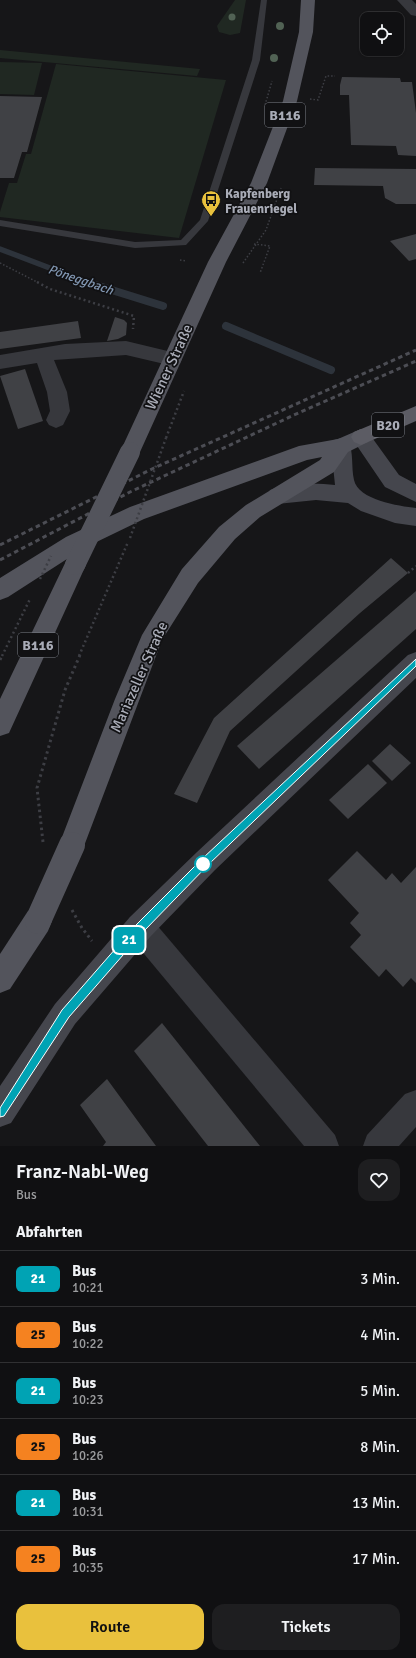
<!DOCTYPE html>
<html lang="de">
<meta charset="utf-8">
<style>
:root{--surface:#101012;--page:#1e1e20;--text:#f1f3f6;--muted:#9c9d9f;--line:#303032;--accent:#e9c13d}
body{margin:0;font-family:Signika,sans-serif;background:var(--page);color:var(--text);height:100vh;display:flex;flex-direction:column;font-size:15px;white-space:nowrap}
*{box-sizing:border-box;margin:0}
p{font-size:13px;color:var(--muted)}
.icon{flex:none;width:22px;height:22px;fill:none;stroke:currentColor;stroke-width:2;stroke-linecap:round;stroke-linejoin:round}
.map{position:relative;height:1146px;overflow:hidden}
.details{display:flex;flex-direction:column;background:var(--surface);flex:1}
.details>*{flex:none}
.badge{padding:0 8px;border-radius:6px;font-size:14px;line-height:26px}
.tools{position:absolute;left:360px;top:12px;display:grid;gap:8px}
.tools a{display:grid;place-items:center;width:44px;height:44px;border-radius:8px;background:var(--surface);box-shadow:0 1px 3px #0004,0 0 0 1px var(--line);font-size:20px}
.map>.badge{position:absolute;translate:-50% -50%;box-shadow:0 0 0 2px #fff}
h2{padding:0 16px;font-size:15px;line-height:36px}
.round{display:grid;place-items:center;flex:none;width:42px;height:42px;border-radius:12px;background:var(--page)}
.head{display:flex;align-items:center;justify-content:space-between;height:68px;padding:0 16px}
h1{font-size:19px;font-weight:600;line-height:30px}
.action{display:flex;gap:8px;margin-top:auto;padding:8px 16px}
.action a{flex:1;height:46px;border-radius:12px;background:var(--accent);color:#111;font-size:16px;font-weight:600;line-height:46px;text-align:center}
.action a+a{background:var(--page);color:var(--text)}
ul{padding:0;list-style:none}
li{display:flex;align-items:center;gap:12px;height:56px;padding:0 16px;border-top:1px solid var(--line)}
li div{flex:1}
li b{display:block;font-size:15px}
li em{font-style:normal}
li .badge{min-width:44px;font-weight:700;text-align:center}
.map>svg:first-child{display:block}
.green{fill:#202822}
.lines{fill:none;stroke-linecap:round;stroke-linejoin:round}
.stream-far1{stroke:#2d333b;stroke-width:5.5}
.stream{stroke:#2d333b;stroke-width:8}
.building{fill:#404145}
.path-far2{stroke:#3d3e44;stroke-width:1.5;stroke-dasharray:1.5 2;stroke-linecap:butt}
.path-far1{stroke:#3d3e44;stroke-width:2.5;stroke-dasharray:2 3;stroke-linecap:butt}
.path{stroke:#3d3e44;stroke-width:3;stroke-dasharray:2.5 3.5;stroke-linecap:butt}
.service{fill:#37383d;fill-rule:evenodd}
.minor{fill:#37383d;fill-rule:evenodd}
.secondary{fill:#45464d;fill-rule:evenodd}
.primary{fill:#53545c;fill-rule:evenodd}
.trunk{fill:#5c5c64;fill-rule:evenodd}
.rail{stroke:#4c4d54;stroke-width:3;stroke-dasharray:4.5 3.5;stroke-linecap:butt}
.path-bridge{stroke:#3d3e44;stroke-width:2.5;stroke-dasharray:2 3;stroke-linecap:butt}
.primary-bridge-far1{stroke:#53545c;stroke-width:20}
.primary-bridge{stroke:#53545c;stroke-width:26}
.tree{fill:#516254}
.line{fill:#00a3b4;stroke:#fff}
.stop-dot{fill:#fff;stroke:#00a3b4;stroke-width:2}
.labels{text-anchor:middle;stroke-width:3.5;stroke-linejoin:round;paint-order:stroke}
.far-poi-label{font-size:13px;font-weight:bold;fill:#a9acb7;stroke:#111113;text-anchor:start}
.far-water-label{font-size:13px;font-style:italic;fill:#8196b1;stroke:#111113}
.shield{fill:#111113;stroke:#7b7e86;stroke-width:1}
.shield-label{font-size:14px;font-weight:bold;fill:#a9acb7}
.street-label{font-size:15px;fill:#a9acb7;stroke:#111113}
</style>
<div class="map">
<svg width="416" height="1146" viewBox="0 0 416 1146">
<rect width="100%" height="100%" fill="#161618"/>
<!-- green -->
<g class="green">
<polygon points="235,0 246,0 240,33 230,35 219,32 217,26"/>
<polygon points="0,50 200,69 197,76 0,58"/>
<polygon points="0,62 42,63 34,95 0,94"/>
<polygon points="56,64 226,80 179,238 0,217 0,212 9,183 17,183 26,154 31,154"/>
</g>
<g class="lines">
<!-- stream-far1 -->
<polyline class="stream-far1" points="0,249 89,283"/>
<!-- stream -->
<g class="stream">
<polyline points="86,282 163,306"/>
<polyline points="226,326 331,370"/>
</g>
</g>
<!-- building -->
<g class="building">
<polygon points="342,77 400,78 401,82 412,82 416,113 416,156 398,155 396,146 351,145 349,95 340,95 340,85"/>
<polygon points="0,96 42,97 27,152 22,152 14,178 0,178"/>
<polygon points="315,168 416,169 416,204 396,204 385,198 383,186 314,185"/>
<polygon points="416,234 416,259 409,261 390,241"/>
<polygon points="115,317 124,320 127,323 126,335 118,339 107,341"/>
<polygon points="78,321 81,338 0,349 0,332"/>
<polygon points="25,369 43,421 18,429 0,376"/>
<polygon points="391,558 408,573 360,613 230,731 197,803 174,794 214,718"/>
<polygon points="416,591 416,629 259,769 237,746"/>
<polygon points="390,744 411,763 392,781 372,761"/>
<polygon points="368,764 387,783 348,819 329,800"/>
<polygon points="357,851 386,880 392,873 401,883 416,867 416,983 411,978 403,987 386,969 379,977 350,947 361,935 350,923 359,913 328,880"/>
<polygon points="162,1023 260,1146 208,1146 134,1051"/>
<polygon points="107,1079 156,1146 103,1146 106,1142 80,1105"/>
</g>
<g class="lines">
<!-- path-far2 -->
<g class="path-far2">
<polyline points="310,99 318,100 326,76 335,76"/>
<polyline points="265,105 272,81"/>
<polyline points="254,244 270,246 260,273"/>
<polyline points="180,260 186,261"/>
<polyline points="0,263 39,283"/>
<polyline points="243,263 266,230 281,188"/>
</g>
<!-- path-far1 -->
<g class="path-far1">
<polyline points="37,282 50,289 134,316 133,329"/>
<polyline points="166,438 184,391"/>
<polyline points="408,573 416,566"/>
<polyline points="2,656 30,599"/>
<polyline points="79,656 128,542"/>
</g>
<!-- path -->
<g class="path">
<polyline points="0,660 2,655"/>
<polyline points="43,842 37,788 65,690 80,655"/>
<polyline points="72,910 82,928 92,941"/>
</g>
<!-- service -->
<polygon class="service" points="261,0 267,0 260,60 208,221 186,245 135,248 0,226 0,220 135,242 181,240 200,220 252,60"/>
<!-- minor -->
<g class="minor">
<polygon points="397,0 412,0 416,4 416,16 411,15"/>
<polygon points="126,341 180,354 182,359 180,364 173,366 126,355 54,360 67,392 70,411 63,425 56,428 49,425 46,420 50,411 47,392 37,363 0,369 0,355 65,344"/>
<polygon points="140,913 150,917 335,1135 339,1146 304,1146 130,937 126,927 130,917"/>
<polygon points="416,1090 416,1127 399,1146 363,1146 367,1135 405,1094"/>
</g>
<!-- secondary -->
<g class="secondary">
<polygon points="361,429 368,432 399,475 416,484 416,502 385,487 351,437 354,432"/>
<path d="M341 438 348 440C354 452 351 467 354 480 358 500 399 506 416 508V526L395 523 361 511 348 503 316 500 277 504 270 502 267 496 270 490C290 483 314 483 335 485L331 446 334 440Z"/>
<polygon points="416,652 416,678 215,870 150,937 75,1024 11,1123 0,1127 0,1086 55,1004 130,917 197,852 408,655"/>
</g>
<!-- primary -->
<g class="primary">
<polygon points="301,0 315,0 313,32 297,101 267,183 226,262 140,452 137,458 130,460 123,458 120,452 208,262 251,183 283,101 299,32"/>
<polygon points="361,429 368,432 371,437 368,442 348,452 334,472 260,517 235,539 198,583 162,640 81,854 72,858 63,854 59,845 115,699 142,635 182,569 219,527 246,505 320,460 322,457 307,460 144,519 82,549 68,558 75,556 83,558 86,565 9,733 0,736 0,699 67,559 8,597 0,600 0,578 66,537 130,507 299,446 338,439"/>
<polygon points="38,907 48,911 52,921 48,931 10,989 0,993 0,954 28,911"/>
</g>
<!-- trunk -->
<polygon class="trunk" points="416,406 416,421 368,442 361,445 354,442 351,437 354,432"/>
<!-- rail -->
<g class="rail">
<polyline points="0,545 154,468 416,350"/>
<polyline points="0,560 130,492 294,415 416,361"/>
</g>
<!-- path-bridge -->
<g class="path-bridge">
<polyline points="130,538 166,438"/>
<polyline points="40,579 51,556"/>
</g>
<!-- primary-bridge-far1 -->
<polyline class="primary-bridge-far1" points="75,565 130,452"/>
<!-- primary-bridge -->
<polyline class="primary-bridge" points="38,921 72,845"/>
</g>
<!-- trees -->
<g class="tree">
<circle cx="232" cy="17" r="3.5"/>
<circle cx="280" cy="26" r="4"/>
<circle cx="274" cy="58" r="4"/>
</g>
<!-- line -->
<polygon class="line" points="416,659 416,666 209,864 144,931 69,1017 4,1116 0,1117 0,1108 62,1010 137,924 203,858"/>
<!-- icons -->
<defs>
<symbol id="bus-pin" viewBox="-11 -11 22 30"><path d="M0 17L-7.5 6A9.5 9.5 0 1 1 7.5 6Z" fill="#e9c13d" stroke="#111113"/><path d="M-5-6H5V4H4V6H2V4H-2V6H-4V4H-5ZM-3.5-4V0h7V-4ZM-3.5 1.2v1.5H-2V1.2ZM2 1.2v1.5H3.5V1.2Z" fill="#111"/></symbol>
</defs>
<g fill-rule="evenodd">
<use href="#bus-pin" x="200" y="189" width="22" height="30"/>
</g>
<!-- markers -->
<circle class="stop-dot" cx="203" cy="864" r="8"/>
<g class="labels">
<!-- far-poi labels -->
<g class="far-poi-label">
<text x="225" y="198">Kapfenberg<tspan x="225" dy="15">Frauenriegel</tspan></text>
</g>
<!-- far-water labels -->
<g class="far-water-label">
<text transform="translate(81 279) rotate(19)" y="5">Pöneggbach</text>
</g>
<!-- shield labels -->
<g class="shield">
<rect x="265" y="103" width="40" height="24" rx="3"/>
<rect x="372" y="413" width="32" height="24" rx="3"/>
<rect x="18" y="633" width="40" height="24" rx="3"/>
</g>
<g class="shield-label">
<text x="285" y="120">B116</text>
<text x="388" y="430">B20</text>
<text x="38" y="650">B116</text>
</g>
<!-- street labels -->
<g class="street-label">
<text transform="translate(169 367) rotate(-65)" y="5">Wiener Straße</text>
<text transform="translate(139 677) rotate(-66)" y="5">Mariazeller Straße</text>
</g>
</g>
</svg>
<div class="tools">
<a><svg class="icon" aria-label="locate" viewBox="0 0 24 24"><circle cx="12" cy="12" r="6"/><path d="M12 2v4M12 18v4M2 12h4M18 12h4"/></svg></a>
</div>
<b class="badge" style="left:129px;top:940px;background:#00a3b4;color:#fff">21</b>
</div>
<section class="details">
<div class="head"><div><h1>Franz-Nabl-Weg</h1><p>Bus</p></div><a class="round"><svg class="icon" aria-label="heart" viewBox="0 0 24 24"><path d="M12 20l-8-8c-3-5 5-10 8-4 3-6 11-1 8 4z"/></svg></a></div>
<h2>Abfahrten</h2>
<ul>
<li><span class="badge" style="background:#00a3b4;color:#fff">21</span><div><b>Bus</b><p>10:21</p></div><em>3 Min.</em></li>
<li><span class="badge" style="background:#f58220;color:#111">25</span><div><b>Bus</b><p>10:22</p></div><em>4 Min.</em></li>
<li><span class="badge" style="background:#00a3b4;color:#fff">21</span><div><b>Bus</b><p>10:23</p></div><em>5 Min.</em></li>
<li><span class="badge" style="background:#f58220;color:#111">25</span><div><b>Bus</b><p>10:26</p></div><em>8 Min.</em></li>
<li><span class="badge" style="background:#00a3b4;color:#fff">21</span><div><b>Bus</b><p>10:31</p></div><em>13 Min.</em></li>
<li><span class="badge" style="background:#f58220;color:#111">25</span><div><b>Bus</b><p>10:35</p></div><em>17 Min.</em></li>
</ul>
<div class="action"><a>Route</a><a>Tickets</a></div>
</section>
